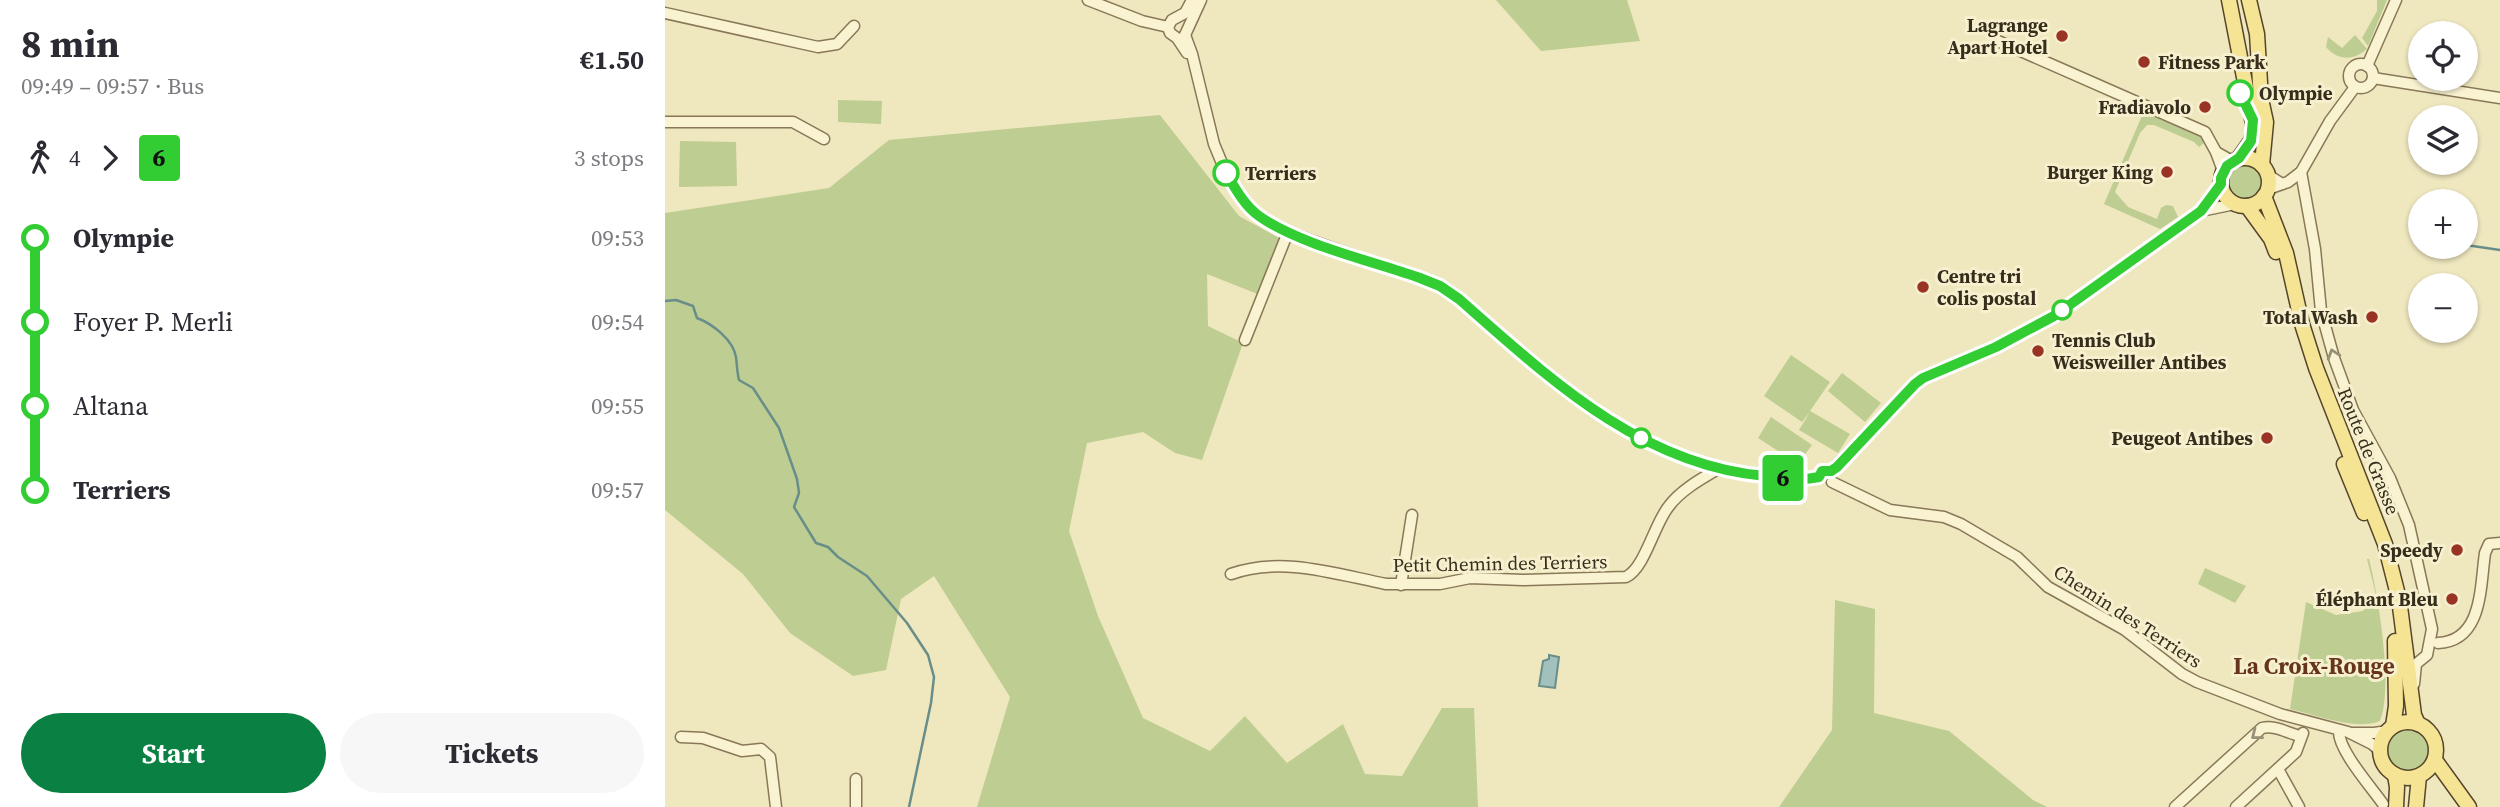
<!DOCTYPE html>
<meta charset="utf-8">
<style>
:root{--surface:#fff;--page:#f7f7f7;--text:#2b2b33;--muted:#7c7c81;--accent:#0b8043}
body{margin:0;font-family:"Source Serif 4",serif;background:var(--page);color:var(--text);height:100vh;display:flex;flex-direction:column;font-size:26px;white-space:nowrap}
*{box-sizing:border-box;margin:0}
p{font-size:23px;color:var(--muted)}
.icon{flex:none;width:38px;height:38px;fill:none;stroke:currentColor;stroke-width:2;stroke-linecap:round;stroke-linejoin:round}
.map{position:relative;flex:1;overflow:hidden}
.panel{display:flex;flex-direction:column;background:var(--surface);width:665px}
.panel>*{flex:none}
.badge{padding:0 14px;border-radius:5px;font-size:24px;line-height:46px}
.fabs{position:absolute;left:1743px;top:21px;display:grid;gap:14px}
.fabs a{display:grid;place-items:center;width:70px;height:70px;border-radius:50%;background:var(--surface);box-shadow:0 2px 5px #0004;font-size:35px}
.map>.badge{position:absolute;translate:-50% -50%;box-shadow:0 0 0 4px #fff}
.legs{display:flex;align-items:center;gap:10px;height:77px;padding:0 21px;font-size:23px}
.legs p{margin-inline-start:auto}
.overview{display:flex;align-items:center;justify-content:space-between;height:119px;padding:0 21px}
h1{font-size:38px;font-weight:700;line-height:52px}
.action{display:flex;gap:14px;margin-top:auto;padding:14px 21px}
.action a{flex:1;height:80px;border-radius:42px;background:var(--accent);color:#fff;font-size:28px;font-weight:700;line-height:80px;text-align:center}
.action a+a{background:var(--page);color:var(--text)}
ul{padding:0 21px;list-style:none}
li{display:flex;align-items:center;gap:24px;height:84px;font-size:26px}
li i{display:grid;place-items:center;width:10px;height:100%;margin:0 9px;background:currentColor}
li i::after{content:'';width:18px;height:18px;margin:-9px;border:5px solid;border-radius:50%;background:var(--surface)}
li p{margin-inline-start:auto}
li:first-child i{background:linear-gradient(#0000 50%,currentColor 0)}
li:last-child i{background:linear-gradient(currentColor 50%,#0000 0)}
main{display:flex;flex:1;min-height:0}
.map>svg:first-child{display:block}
.green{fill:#becd92}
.water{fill:#a2c0bc;stroke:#698e8a;stroke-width:2}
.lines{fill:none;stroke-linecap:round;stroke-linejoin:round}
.stream{stroke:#698e8a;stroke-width:2.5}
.minor-casing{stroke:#887857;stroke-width:13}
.major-casing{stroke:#55452b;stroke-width:17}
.minor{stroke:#faf3d2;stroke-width:10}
.major{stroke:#f4e494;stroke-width:14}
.oneway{stroke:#989077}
.line-1-casing{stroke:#fff;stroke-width:16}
.line-1{stroke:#32cd32;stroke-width:10}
.poi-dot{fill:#993425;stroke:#f6f0ce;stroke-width:2.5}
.stop-1-dot{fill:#fff;stroke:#32cd32;stroke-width:3.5}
.labels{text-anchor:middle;stroke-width:6;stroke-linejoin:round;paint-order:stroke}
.poi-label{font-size:19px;font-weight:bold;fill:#372d1c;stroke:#f6f0ce;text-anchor:end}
.stop-label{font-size:19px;font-weight:bold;fill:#372d1c;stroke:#f6f0ce;text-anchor:start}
.street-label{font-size:19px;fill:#372d1c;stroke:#f6f0ce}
.quarter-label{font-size:23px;font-weight:bold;fill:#65341a;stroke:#f6f0ce}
</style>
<main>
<section class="panel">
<div class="overview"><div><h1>8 min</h1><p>09:49 – 09:57 · Bus</p></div><b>€1.50</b></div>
<div class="legs"><svg class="icon" aria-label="walk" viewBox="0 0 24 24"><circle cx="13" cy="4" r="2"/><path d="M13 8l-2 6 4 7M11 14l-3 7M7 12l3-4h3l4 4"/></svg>4<svg class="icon" aria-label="forward" viewBox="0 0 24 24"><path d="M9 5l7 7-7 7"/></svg><b class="badge" style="background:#32cd32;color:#111">6</b><p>3 stops</p></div>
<ul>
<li><i style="color:#32cd32"></i><b>Olympie</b><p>09:53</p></li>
<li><i style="color:#32cd32"></i><span>Foyer P. Merli</span><p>09:54</p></li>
<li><i style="color:#32cd32"></i><span>Altana</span><p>09:55</p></li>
<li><i style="color:#32cd32"></i><b>Terriers</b><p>09:57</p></li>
</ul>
<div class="action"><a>Start</a><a>Tickets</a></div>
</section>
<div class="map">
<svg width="1835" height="807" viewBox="0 0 1835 807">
<rect width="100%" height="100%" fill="#efe7be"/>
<!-- green -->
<g class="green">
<polygon points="831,0 962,0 975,41 876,51"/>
<polygon points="1712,0 1722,0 1703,46 1697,38 1712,11"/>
<path d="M1690 35 1702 49C1688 61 1673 61 1661 47L1663 37 1677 48Z"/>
<polygon points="173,100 217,101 216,124 173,122"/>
<polygon points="1479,111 1533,133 1539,143 1534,147 1529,142 1489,125 1482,125 1475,133 1450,192 1463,207 1492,219 1496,208 1501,205 1508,206 1513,217 1495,229 1439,204"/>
<polygon points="495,115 574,216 616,239 595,295 542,274 543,326 578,343 537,460 510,453 478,432 422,443 404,531 433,616 478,718 545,751 580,716 622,763 678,724 700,774 737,776 777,708 809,708 813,807 312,807 345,697 269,576 236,599 221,670 188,676 125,633 78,574 0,510 0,213 164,188 224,140"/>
<polygon points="15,141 71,142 72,186 14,187"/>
<circle cx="1579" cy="182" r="18"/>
<polygon points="1126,355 1165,382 1145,411 1185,434 1173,453 1134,430 1145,412 1137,422 1099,396"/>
<polygon points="1177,373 1216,403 1200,422 1163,391"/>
<polygon points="1106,417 1147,445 1133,464 1093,438"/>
<path d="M1702 559H1704C1713 595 1729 688 1715 721 1692 731 1650 715 1625 709L1641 602 1671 615 1698 611 1711 595Z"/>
<polygon points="1540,568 1581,586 1570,603 1533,584"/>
<polygon points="1170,600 1210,609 1209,713 1284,731 1368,800 1382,807 1114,807 1167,730"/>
<circle cx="1744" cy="749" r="22"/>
</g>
<!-- water -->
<polygon class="water" points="884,655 894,657 890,688 874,686 878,661 884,659"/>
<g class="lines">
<!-- stream -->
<g class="stream">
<polyline points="1801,245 1835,250"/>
<path d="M0 301 11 300 28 306 32 318C48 324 68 340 71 357 72 365 72 372 74 380L88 388 114 428 132 479 134 493 129 507 151 543 163 547 173 557 202 576 242 623 263 655 269 677 266 703 244 807"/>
</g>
<defs>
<g id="minor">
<polyline points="423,0 477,21 503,27"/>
<polyline points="0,13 153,47 172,44 189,26"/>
<polyline points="503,27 505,33 512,38 522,53"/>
<polyline points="503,27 507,20 520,13 527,0"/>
<path d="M520 35 527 54 549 144 561 173 581 204 594 216 623 232 774 286 794 299C884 378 975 465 1100 476 1118 478 1136 481 1154 477"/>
<polyline points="520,35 536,0"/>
<polyline points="1333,41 1540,132 1551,152 1558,171"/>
<circle cx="1696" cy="76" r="12"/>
<polyline points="1702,66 1731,0"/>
<polyline points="1708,78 1835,98"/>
<polyline points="0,122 128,122 159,139"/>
<polyline points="1551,152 1567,161"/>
<polyline points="1636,172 1650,249 1656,311 1669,358 1688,410 1725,478 1744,525 1767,629 1762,655 1751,664 1749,684"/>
<polyline points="1603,175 1617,184"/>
<polyline points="1603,189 1623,182 1636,172 1665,121 1690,87"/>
<polyline points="1536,211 1570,204"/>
<polyline points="580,340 623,232"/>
<polyline points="1166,471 1250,384 1262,375 1331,347 1389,316 1536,211 1556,184"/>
<polyline points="1167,482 1225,510 1279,517 1296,524 1352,557 1383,587 1460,630 1517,674 1532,682 1615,714 1683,732 1707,744 1714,750"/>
<path d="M566 574C617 556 670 574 721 584H775L805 578 858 580 961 577C980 568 989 524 1004 506 1016 490 1036 479 1053 469"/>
<polyline points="736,585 747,515"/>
<path d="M1773 643C1818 641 1815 587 1820 553L1824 544 1835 543"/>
<path d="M1674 730C1672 749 1707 788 1718 804"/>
<polyline points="1687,733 1709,733 1723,731"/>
<polyline points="16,737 38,738 77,751 96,749 105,757 111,807"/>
<polyline points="1613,769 1634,807"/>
<polyline points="191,779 191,807"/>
<path d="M1510 807 1597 728C1611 725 1622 733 1635 736"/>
<polyline points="1571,807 1631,752 1638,733"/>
</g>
<g id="major">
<polyline points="1564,0 1589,129 1586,141 1574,158"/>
<polyline points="1584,0 1592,34 1596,99 1601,122 1597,165"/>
<circle cx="1580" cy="182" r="24"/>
<polyline points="1599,196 1621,253 1637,324 1651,368 1720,544 1734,599 1749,715 1753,724"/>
<polyline points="1582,206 1606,239 1611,252"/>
<polyline points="1679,464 1699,513"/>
<circle cx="1743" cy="750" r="28"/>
<polyline points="1728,726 1731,706 1730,641"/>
<polyline points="1770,760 1804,807"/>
<polyline points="1730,775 1732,787 1731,807"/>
<polyline points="1751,807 1754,776"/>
</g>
</defs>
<!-- minor casing -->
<use href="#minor" class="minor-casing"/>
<!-- major casing -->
<use href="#major" class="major-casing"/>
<!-- minor -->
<use href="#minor" class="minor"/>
<!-- major -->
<use href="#major" class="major"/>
</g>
<!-- one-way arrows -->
<defs><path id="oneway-chevron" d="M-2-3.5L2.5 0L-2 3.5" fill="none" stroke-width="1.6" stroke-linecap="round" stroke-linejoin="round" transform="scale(1.75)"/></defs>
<g class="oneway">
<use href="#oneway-chevron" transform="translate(1668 354) rotate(-108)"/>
<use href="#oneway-chevron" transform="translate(1591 735) rotate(142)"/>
</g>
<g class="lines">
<defs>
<path id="line-1" d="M561 173C570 188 579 205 594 216 633 244 707 261 755 278L775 286 794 299C884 378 975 465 1100 476 1118 478 1136 481 1154 477L1157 471H1166L1172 467 1250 384 1258 378 1331 347 1389 316 1536 211 1556 184V178L1562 166 1574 158 1586 141 1588 120 1575 93"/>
</defs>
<!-- line-1 casing -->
<use href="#line-1" class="line-1-casing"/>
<!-- line-1 -->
<use href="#line-1" class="line-1"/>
</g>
<!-- markers -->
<g class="poi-dot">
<circle cx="1397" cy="36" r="7"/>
<circle cx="1479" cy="62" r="7"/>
<circle cx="1540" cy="107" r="7"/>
<circle cx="1502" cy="172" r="7"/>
<circle cx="1258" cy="287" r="7"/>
<circle cx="1707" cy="317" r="7"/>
<circle cx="1373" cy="351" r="7"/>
<circle cx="1602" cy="438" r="7"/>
<circle cx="1792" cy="550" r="7"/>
<circle cx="1787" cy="599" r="7"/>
</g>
<g class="stop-1-dot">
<circle cx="1575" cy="93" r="12"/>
<circle cx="561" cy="173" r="12"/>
<circle cx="1397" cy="310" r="9"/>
<circle cx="976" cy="438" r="9"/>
</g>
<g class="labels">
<!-- poi labels -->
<g class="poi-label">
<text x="1383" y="32">Lagrange<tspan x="1383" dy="22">Apart Hotel</tspan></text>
<text x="1493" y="69" text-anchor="start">Fitness Park</text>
<text x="1526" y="114">Fradiavolo</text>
<text x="1488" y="179">Burger King</text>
<text x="1272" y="283" text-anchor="start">Centre tri<tspan x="1272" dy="22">colis postal</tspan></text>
<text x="1693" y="324">Total Wash</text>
<text x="1387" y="347" text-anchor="start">Tennis Club<tspan x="1387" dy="22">Weisweiller Antibes</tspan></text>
<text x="1588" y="445">Peugeot Antibes</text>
<text x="1778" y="557">Speedy</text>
<text x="1773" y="606">Éléphant Bleu</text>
</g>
<!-- stop labels -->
<g class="stop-label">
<text x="1594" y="100">Olympie</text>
<text x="580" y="180">Terriers</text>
</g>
<!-- street labels -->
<g class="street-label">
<text transform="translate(1704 451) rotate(68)" y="7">Route de Grasse</text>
<text transform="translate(835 563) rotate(-1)" y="7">Petit Chemin des Terriers</text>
<text transform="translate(1463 616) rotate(33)" y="7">Chemin des Terriers</text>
</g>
<!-- quarter labels -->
<g class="quarter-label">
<text x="1649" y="674">La Croix-Rouge</text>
</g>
</g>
</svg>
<div class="fabs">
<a><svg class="icon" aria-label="locate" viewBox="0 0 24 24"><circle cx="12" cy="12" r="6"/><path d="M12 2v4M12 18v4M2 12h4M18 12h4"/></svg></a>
<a><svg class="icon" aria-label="layers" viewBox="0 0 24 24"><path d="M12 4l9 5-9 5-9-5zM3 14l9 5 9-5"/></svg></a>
<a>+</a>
<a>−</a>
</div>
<b class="badge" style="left:1118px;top:478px;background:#32cd32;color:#111">6</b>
</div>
</main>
